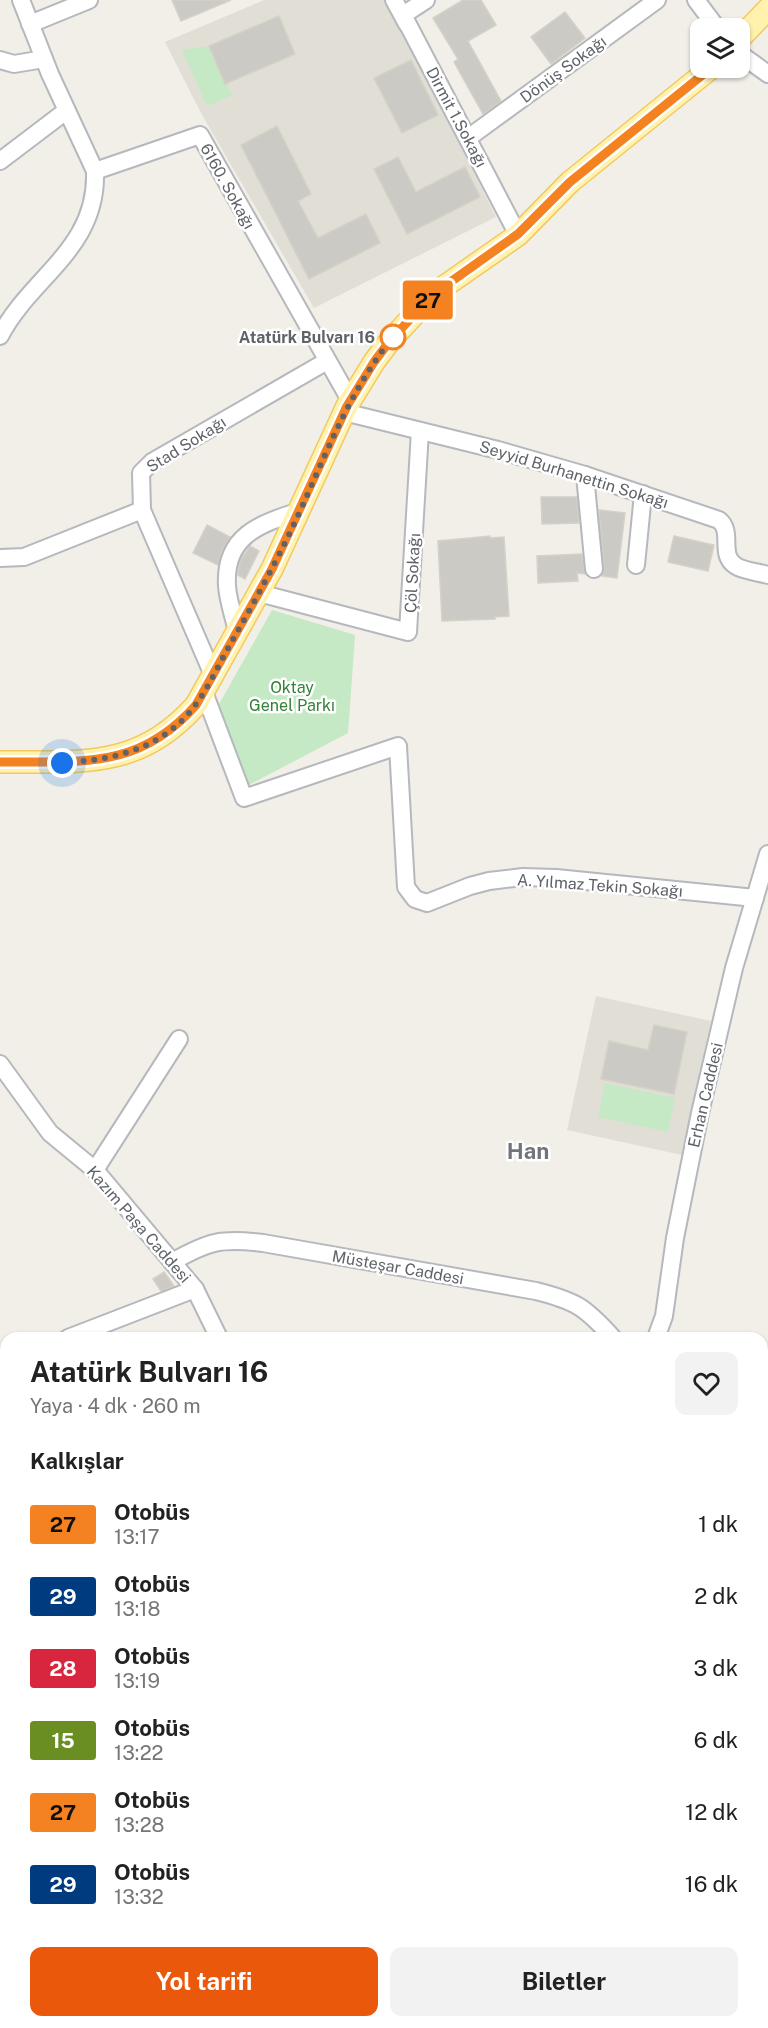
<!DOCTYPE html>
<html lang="tr">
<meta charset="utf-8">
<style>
:root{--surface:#fff;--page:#f2f2f2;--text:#222;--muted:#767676;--accent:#ea580c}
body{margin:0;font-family:"Public Sans",sans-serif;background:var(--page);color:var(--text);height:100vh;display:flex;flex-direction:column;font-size:22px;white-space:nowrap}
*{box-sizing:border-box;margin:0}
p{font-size:20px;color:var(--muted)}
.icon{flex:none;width:33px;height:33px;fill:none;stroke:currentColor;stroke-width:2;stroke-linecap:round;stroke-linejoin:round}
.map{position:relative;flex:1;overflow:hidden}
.drawer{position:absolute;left:0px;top:1332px;width:768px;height:696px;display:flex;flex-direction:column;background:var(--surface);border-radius:18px 18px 0 0;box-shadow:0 2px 4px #0004}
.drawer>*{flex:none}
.badge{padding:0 12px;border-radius:4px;font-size:21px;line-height:39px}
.controls{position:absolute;left:690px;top:18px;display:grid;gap:12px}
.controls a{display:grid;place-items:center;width:60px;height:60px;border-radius:12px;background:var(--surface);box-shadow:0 2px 4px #0004;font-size:30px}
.you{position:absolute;width:30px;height:30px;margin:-15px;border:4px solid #fff;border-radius:50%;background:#1a73e8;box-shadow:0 0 0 9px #1a73e833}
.map>.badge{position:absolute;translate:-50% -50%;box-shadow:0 0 0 3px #fff}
h2{padding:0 30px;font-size:22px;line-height:54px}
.round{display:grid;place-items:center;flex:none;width:63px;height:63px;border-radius:12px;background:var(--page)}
.summary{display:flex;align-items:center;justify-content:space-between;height:102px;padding:0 30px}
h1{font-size:28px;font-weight:700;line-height:45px}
.cta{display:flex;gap:12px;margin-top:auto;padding:12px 30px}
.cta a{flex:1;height:69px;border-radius:12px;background:var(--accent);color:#fff;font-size:24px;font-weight:700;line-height:69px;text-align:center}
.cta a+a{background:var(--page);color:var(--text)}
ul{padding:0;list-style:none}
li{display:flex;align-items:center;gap:18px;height:72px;padding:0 30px}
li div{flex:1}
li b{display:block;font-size:22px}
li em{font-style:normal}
li .badge{min-width:66px;font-weight:700;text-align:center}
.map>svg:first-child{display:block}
.education{fill:#e1ded6}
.green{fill:#c5e8c5}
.building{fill:#cccac5;stroke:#d6d1c6;stroke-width:1.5}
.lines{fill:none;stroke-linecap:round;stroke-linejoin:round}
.minor-casing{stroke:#b5b8bc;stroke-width:20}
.major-casing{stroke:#f2c960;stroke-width:24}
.minor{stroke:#fff;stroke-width:16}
.major{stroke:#fff2af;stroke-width:21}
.line-casing{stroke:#fff;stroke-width:14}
.line{stroke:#f58220;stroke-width:9}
.walk{stroke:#5f6368;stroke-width:6;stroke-dasharray:0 10.8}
.stop-dot{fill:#fff;stroke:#f58220;stroke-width:3}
.labels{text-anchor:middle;stroke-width:5;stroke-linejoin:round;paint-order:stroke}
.street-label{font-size:16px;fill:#5f6368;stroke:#fff}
.stop-label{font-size:16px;font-weight:bold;fill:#5f6368;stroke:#fff;text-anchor:end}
.park-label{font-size:16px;fill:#348238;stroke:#fff}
.district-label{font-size:22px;font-weight:bold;fill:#70757a;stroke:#fff}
</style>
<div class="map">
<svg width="768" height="2028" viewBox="0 0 768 2028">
<rect width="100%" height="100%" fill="#f1efe8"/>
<!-- education -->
<g class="education">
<polygon points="264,0 387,0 496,217 314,308 202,115 165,42"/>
<polygon points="596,996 711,1021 682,1155 567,1130"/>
</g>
<!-- green -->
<g class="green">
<polygon points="209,46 232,95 207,106 182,50"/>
<polygon points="272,610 355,635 348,733 247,786 218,706"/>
<polygon points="605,1083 675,1098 668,1132 598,1117"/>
</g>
<!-- building -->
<g class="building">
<polygon points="172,0 231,0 181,21"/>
<polygon points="463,0 481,0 496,25 468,41 501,101 483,114 454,62 458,59 433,18"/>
<polygon points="565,12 585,38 551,64 531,37"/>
<polygon points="279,16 295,54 225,84 209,46"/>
<polygon points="411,60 438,115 402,133 374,78"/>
<polygon points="277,126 311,194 298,201 318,238 366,214 380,243 309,279 241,145"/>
<polygon points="398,157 416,192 465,167 480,197 407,234 374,169"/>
<polygon points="541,497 577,497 579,523 542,524"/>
<polygon points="599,510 625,513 617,578 602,576 604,568"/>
<polygon points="207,525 230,537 222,550 218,565 193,553"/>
<polygon points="490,536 490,538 504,537 509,616 495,617 495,619 442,621 438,541"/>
<polygon points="674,536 714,545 708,571 668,562"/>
<polygon points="250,546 259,551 245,579 238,575 238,571 241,559"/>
<polygon points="582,554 585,574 577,573 578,581 538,583 537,556"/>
<polygon points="654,1025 687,1032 674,1094 601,1079 609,1041 648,1050"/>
<polygon points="164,1272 174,1286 161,1291 153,1279"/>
</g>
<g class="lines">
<defs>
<g id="minor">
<polyline points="21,0 50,74 95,171 200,135 350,400"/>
<polyline points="394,0 407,24"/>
<polyline points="426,0 403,15 518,235"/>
<polyline points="696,0 717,28"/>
<polyline points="30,24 89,0"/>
<polyline points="740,54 768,74"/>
<polyline points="0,60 14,64 44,59"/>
<polyline points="468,138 657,0"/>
<polyline points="0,161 66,111"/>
<path d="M0 336C31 276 98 249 95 171"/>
<path d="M344 412 498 450 585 475 719 520C734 532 718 555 736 566 744 571 758 572 768 575"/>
<polyline points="585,475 594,569"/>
<polyline points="0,558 24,557 142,510"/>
<polyline points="636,565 643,494"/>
<polyline points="259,593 408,632 420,431"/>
<path d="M237 632C234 617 228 601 227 586 224 536 259 524 300 511"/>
<polyline points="213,675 142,510 141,473 152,462 327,361"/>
<polyline points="204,692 244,798 398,746 406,887 415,899 427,903 470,886 489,881 523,877 556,878 755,898"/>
<polyline points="0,1064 50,1133 95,1170 195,1289 219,1338"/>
<polyline points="95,1170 179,1039"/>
<path d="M172 1262C209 1241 221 1238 263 1243L536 1291C576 1301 585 1307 613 1338"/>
<polyline points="68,1338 195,1289"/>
<polyline points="656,1338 664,1316 675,1238 700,1113 734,968 768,854"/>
<polyline points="0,1369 6,1366"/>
<polyline points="762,1382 768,1365"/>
<polyline points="0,1817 6,1820"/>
<polyline points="609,2022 615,2028"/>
<polyline points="43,2028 72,2022"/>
<polyline points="127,2028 131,2022"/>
<polyline points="539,2028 541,2022"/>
</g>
<g id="major">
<polyline points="740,38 768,9"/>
<path d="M0 762C79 761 138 771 196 705L272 569 347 406 374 362 389 342 423 305 442 288 518 235 570 182 711 68"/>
</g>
</defs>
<!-- minor casing -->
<use href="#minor" class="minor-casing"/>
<!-- major casing -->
<use href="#major" class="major-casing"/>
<!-- minor -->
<use href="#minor" class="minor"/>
<!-- major -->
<use href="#major" class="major"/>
</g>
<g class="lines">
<defs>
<path id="line" d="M0 762C79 761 138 771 196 705L272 569 347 406 374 362 389 342 423 305 442 288 518 234 570 182 711 68"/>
</defs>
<!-- line casing -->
<use href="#line" class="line-casing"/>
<!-- line -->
<use href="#line" class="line"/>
<!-- walk -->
<path class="walk" d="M62 763C104 760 143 754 176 726 202 704 215 671 231 643 256 599 280 555 301 509 328 449 351 389 393 337"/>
</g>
<!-- markers -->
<circle class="stop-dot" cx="393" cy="337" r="12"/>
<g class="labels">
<!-- street labels -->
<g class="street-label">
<text transform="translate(563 69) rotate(-36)" y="6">Dönüş Sokağı</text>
<text transform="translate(457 117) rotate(62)" y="6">Dirmit 1.Sokağı</text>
<text transform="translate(228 186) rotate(61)" y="6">6160. Sokağı</text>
<text transform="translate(186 444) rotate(-32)" y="6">Stad Sokağı</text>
<text transform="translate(574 474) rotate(17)" y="6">Seyyid Burhanettin Sokağı</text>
<text transform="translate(412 573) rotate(-87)" y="6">Çöl Sokağı</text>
<text transform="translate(600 885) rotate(4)" y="6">A. Yılmaz Tekin Sokağı</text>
<text transform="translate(705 1095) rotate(-77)" y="6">Erhan Caddesi</text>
<text transform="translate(139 1224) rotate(49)" y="6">Kazım Paşa Caddesi</text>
<text transform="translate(398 1267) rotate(10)" y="6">Müsteşar Caddesi</text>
</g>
<!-- stop labels -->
<g class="stop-label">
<text x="375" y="343">Atatürk Bulvarı 16</text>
</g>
<!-- park labels -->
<g class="park-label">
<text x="292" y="693">Oktay<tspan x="292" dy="18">Genel Parkı</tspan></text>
</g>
<!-- district labels -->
<g class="district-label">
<text x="528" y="1159">Han</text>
</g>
</g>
</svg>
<div class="controls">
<a><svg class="icon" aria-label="layers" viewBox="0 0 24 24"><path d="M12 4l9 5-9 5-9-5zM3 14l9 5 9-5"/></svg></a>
</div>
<div class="you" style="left:62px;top:763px"></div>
<b class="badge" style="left:428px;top:300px;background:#f58220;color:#111">27</b>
<section class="drawer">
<div class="summary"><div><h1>Atatürk Bulvarı 16</h1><p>Yaya · 4 dk · 260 m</p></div><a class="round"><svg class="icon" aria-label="heart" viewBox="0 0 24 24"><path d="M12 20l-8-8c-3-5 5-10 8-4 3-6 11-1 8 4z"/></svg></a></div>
<h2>Kalkışlar</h2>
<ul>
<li><span class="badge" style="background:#f58220;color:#111">27</span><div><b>Otobüs</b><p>13:17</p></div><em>1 dk</em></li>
<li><span class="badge" style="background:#003b80;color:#fff">29</span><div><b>Otobüs</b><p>13:18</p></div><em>2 dk</em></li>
<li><span class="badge" style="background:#d7263d;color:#fff">28</span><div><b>Otobüs</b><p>13:19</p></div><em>3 dk</em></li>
<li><span class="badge" style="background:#6b8e23;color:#fff">15</span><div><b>Otobüs</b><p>13:22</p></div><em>6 dk</em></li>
<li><span class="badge" style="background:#f58220;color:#111">27</span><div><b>Otobüs</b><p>13:28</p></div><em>12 dk</em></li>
<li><span class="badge" style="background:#003b80;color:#fff">29</span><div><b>Otobüs</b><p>13:32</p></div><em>16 dk</em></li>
</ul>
<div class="cta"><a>Yol tarifi</a><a>Biletler</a></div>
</section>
</div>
